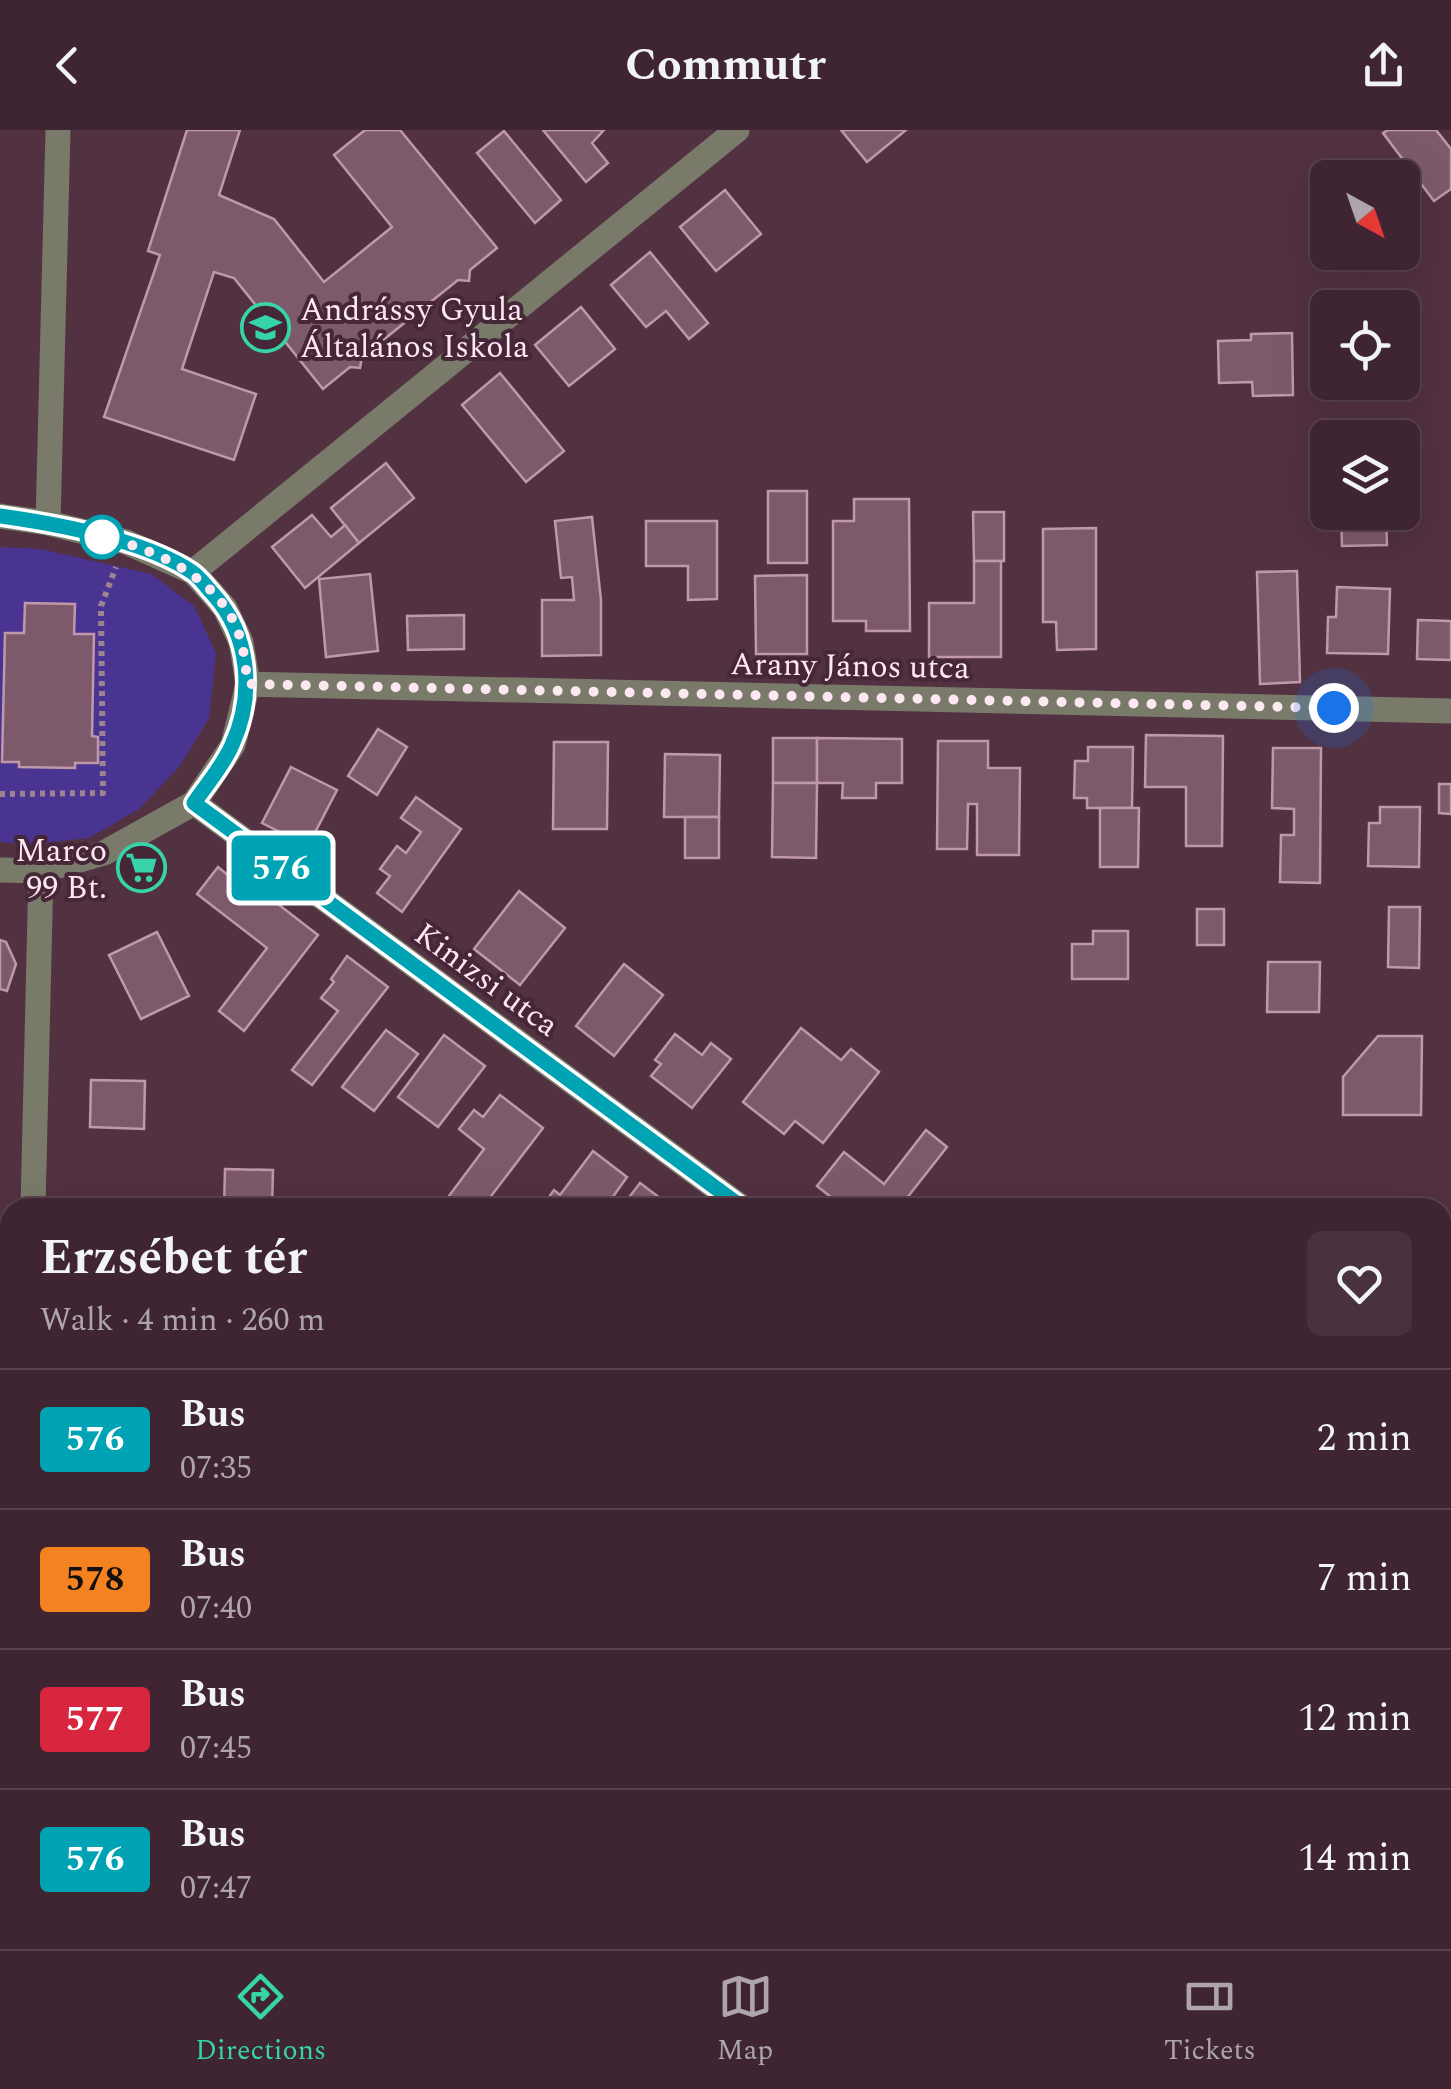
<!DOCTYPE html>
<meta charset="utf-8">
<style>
:root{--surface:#3e2531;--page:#49313d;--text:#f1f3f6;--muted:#ada5ab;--line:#57424d;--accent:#36d4a7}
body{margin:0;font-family:Spectral,serif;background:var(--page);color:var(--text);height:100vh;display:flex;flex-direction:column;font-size:38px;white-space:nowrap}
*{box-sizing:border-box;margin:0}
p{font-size:32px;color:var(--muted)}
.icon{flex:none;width:55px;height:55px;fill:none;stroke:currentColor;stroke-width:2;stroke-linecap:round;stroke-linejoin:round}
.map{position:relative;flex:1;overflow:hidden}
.side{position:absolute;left:0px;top:1068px;width:1452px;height:752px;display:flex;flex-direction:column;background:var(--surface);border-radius:30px 30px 0 0;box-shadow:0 10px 40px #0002,0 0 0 2px var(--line)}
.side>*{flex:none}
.badge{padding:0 20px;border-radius:8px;font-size:35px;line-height:65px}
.needle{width:65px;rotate:140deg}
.tools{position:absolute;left:1310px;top:30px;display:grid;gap:20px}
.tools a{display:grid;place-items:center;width:110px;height:110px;border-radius:15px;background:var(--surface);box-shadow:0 10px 40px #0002,0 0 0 2px var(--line);font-size:50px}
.you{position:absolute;width:50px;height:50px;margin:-25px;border:8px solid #fff;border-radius:50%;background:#1a73e8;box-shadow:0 0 0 15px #1a73e833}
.map>.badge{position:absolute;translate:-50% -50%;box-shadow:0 0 0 5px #fff}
.round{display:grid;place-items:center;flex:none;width:105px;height:105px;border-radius:15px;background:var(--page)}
.summary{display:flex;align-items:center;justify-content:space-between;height:170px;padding:0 40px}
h1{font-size:48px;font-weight:700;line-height:75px}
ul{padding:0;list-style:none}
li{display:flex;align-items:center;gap:30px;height:140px;padding:0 40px;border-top:2px solid var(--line)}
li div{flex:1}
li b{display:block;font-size:38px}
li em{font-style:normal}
li .badge{min-width:110px;font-weight:700;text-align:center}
header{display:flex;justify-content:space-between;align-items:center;height:130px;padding:0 40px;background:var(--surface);font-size:45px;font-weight:700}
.dock{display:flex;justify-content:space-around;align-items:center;height:140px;border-top:2px solid var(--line);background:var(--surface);font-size:28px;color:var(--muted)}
.dock a{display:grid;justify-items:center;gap:5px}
.dock .selected{color:var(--accent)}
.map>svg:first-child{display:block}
.green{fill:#4a3492}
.building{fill:#7d5a6b;stroke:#bf98aa;stroke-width:2.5}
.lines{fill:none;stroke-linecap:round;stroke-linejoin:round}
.path{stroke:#9e828f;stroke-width:6;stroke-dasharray:5 5;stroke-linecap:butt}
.minor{stroke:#7a7a6a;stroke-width:25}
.line-casing{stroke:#fff;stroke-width:22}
.line{stroke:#00a3b4;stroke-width:15}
.walk{stroke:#fde8f1;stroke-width:10;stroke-dasharray:0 18}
.stop-dot{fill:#fff;stroke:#00a3b4;stroke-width:5}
.labels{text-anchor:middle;stroke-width:8;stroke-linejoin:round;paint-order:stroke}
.poi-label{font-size:32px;fill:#fde8f1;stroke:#462737;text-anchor:start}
.street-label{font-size:32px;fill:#fde8f1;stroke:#462737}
</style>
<header><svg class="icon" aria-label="back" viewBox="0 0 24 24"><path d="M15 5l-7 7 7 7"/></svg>Commutr<svg class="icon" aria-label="share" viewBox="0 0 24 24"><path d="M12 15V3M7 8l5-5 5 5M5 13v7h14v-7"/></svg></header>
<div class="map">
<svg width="1451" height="1819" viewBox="0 0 1451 1819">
<rect width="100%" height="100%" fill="#523141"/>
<!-- green -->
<polygon class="green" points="0,417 40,419 151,444 194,476 216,523 209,588 179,637 139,679 89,708 34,714 0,712"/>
<!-- building -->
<g class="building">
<polygon points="187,0 240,0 219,65 274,89 324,152 392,97 334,25 365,0 400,0 497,118 470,140 469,151 458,150 362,227 360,238 350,237 323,259 234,148 214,142 182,239 256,264 234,330 104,287 160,125 148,121"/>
<polygon points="543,0 604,0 592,13 608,33 586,52"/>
<polygon points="841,0 906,0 867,32"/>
<polygon points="1388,0 1436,0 1451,19 1451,59 1434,71 1383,3"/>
<polygon points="504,1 561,70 535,93 477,23"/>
<polygon points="725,60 761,104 716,141 680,97"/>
<polygon points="650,122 708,193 689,209 666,181 646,197 611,155"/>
<polygon points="581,177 615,219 569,256 535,215"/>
<polygon points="1292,203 1293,265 1253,266 1252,252 1219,253 1218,211 1251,210 1251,204"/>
<polygon points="500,243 564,321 526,352 462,275"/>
<polygon points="1384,301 1384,308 1328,308 1328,303"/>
<polygon points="386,333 414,368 359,413 331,378"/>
<rect x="768" y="361" width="39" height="72"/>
<polygon points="854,369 909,369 910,501 866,501 866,491 833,491 833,391 854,391"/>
<polygon points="973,382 1004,382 1004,431 974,431"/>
<polygon points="1341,382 1386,382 1387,415 1342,416"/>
<polygon points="312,385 331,407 345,395 359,413 305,458 272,417"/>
<polygon points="592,387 601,470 601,525 542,526 542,470 574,470 572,447 561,448 555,391"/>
<polygon points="646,391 717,391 717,469 688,470 688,436 646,436"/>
<polygon points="1096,398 1096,519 1057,520 1056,492 1043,492 1043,399"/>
<polygon points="974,431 1001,431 1001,527 929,527 929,473 974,473"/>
<polygon points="1297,441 1300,552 1260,554 1257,442"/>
<polygon points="370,444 378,521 326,527 319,449"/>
<polygon points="807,445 807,524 756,524 755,446"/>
<polygon points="1337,457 1390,459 1388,524 1327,523 1328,487 1336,487"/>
<polygon points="25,473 75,474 74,504 94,504 92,606 98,607 98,633 75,633 75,638 19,637 19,632 2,632 5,503 24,503"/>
<polygon points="464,485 464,519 408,520 407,486"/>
<polygon points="1418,490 1451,491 1451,530 1417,529"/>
<polygon points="378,599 407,617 377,665 348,646"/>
<polygon points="1146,605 1223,606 1222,716 1186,716 1186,657 1145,657"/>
<rect x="773" y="608" width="44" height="45"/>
<polygon points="817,608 902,609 902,653 876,653 876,668 842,668 843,653 817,653"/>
<polygon points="938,611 988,611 988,638 1020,638 1019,725 977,725 977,674 968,674 967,719 937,719"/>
<polygon points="554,612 608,612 607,699 553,699"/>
<polygon points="1088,617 1133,617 1132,678 1087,678 1087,668 1074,668 1075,631 1088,631"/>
<polygon points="1273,618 1321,618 1320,753 1280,752 1281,705 1294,705 1294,679 1272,678"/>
<polygon points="665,624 720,625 719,687 664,687"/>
<polygon points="291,637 337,660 308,716 262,693"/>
<polygon points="773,653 817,653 816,728 772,727"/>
<polygon points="1439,654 1451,654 1451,684 1439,683"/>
<polygon points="416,667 461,699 402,782 377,763 390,746 380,739 397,716 406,723 421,702 401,688"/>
<polygon points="1380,677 1420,677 1419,737 1368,736 1369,693 1380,693"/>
<polygon points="1100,678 1139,678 1138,737 1100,737"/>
<rect x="685" y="687" width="34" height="41"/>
<polygon points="218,737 229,746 234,740 318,805 244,901 219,881 267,818 197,764"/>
<polygon points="519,761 565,798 520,855 474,819"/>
<polygon points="1389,777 1420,777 1419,838 1388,837"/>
<rect x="1197" y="779" width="27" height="36"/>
<polygon points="1093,801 1128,801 1128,849 1072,849 1072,814 1093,814"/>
<polygon points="157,802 189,866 141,889 109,825"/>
<polygon points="0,810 6,812 16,834 7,861 0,859"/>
<polygon points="347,826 388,857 312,955 292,940 338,881 321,868 334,852 331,849"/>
<polygon points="1268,832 1320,832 1319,882 1267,882"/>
<polygon points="624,834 663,865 614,926 576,896"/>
<polygon points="801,898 841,930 851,919 879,942 823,1013 795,991 784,1004 743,972"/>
<polygon points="386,900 418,924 374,981 342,957"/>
<polygon points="675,904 702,925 711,913 731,929 692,978 651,946 661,934 655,930"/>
<polygon points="444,905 485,936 438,997 398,967"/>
<polygon points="1378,906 1422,906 1421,985 1343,985 1343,947"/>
<polygon points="91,950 145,951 144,999 90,997"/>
<polygon points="500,965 543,998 482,1078 440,1078 484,1019 459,999 474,980 483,987"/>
<polygon points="926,1000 947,1017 899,1078 825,1076 832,1068 817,1056 844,1022 884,1054"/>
<polygon points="593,1021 627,1047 605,1078 541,1078 554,1060 560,1065"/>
<polygon points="225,1039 273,1040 272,1078 224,1078"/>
<polygon points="640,1053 668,1074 665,1078 621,1078"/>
<polygon points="1442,1463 1451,1469 1451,1505 1442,1517"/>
<rect x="424" y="1810" width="38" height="9"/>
<polygon points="475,1810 515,1810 514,1819 475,1819"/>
<polygon points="919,1810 1000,1810 1000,1819 918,1819"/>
<rect x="1019" y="1810" width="81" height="9"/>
<polygon points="112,1813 195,1815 195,1819 112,1819"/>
</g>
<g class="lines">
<!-- path -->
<polyline class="path" points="0,664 103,663 101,476 116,437"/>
<!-- minor -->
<g class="minor">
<polyline points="0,386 48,393 126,412 193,442 225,478 241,512 248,554 233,615 194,673 104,723 41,741 0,740"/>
<polyline points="48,393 58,0"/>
<polyline points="193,442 737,0"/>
<polyline points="248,554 1451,581"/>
<polyline points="194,673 743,1078"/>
<polyline points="33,1078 41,741"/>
<polyline points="1442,1593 1451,1599"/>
<polyline points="17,1819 17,1810"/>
</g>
</g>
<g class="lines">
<defs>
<path id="line" d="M0 386C57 394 144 410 192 442 200 447 206 457 213 464 250 505 255 565 232 615 223 636 206 655 194 673L743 1078"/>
</defs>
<!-- line casing -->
<use href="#line" class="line-casing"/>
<!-- line -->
<use href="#line" class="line"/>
<!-- walk -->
<path class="walk" d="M102 407 100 406C158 420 227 450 242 515 245 528 246 542 248 554L1334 578"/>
</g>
<!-- icons -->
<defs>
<symbol id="school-ring" viewBox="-11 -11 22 22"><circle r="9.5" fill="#462737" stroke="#36d4a7" stroke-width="1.5"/><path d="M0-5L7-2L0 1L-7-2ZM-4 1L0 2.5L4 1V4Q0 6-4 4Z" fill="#36d4a7"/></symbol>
<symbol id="supermarket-ring" viewBox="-11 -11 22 22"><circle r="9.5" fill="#462737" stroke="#36d4a7" stroke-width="1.5"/><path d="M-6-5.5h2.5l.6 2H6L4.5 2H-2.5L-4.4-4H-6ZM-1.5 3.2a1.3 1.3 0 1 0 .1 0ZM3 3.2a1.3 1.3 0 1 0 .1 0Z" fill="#36d4a7"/></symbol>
</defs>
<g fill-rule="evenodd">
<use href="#school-ring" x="238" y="170" width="55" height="55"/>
<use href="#supermarket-ring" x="114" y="710" width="55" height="55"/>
</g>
<!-- markers -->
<circle class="stop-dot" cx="102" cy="407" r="20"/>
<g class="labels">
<!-- poi labels -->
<g class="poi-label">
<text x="300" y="190">Andrássy Gyula<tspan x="300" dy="37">Általános Iskola</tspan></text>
<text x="107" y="731" text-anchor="end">Marco<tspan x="107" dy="37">99 Bt.</tspan></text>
</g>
<!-- street labels -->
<g class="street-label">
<text transform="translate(850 535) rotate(1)" y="11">Arany János utca</text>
<text transform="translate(487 849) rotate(36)" y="11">Kinizsi utca</text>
</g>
</g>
</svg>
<div class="tools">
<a><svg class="needle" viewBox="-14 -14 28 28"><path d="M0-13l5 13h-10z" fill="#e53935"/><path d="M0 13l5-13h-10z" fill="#ada5ab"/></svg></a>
<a><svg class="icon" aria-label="locate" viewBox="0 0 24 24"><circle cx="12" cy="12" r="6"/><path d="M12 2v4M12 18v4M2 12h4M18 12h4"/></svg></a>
<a><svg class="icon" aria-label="layers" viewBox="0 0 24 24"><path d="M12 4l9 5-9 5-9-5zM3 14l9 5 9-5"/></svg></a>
</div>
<div class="you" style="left:1334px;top:578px"></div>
<b class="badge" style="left:281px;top:738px;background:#00a3b4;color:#fff">576</b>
<section class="side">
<div class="summary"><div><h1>Erzsébet tér</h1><p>Walk · 4 min · 260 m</p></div><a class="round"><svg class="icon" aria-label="heart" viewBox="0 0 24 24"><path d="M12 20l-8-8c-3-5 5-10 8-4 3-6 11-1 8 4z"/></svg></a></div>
<ul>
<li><span class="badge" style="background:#00a3b4;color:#fff">576</span><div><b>Bus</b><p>07:35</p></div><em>2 min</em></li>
<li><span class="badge" style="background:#f58220;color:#111">578</span><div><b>Bus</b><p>07:40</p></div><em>7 min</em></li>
<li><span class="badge" style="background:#d7263d;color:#fff">577</span><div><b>Bus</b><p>07:45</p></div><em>12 min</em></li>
<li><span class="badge" style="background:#00a3b4;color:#fff">576</span><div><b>Bus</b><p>07:47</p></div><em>14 min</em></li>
</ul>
</section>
</div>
<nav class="dock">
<a class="selected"><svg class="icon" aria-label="directions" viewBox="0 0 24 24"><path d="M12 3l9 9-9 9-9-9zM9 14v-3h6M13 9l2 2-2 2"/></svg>Directions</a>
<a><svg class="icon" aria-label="map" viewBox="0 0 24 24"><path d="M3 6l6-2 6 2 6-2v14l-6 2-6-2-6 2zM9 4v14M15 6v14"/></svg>Map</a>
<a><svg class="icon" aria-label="tickets" viewBox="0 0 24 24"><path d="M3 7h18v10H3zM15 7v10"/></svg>Tickets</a>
</nav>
